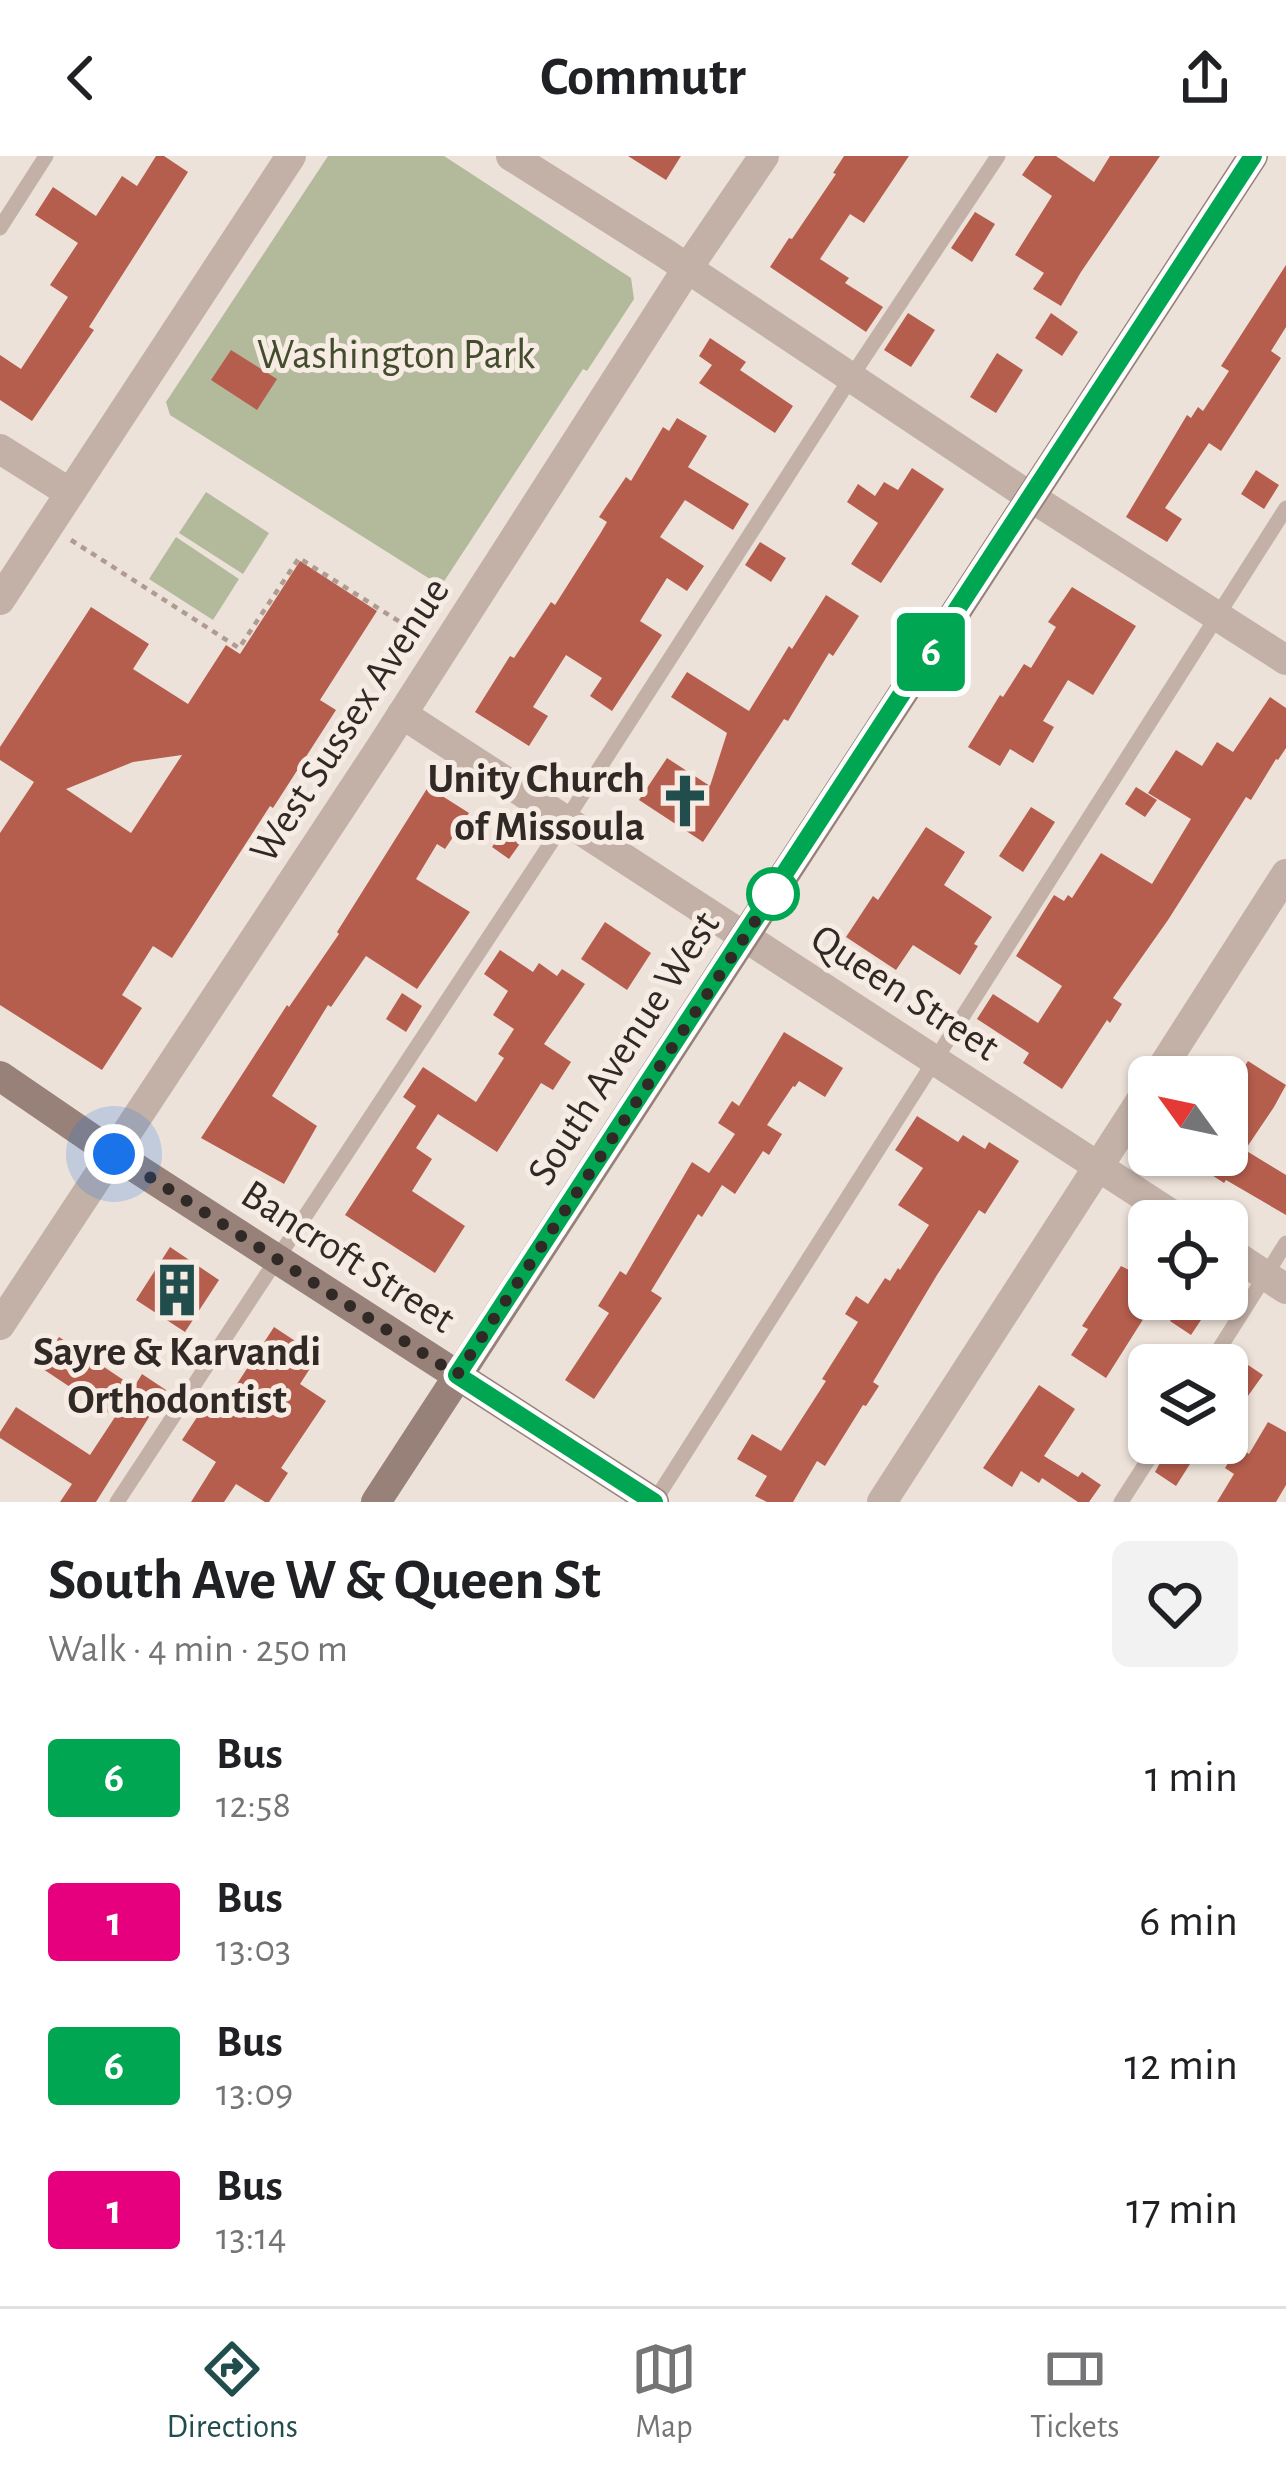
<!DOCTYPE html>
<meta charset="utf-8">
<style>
:root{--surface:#fff;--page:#f2f2f2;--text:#202124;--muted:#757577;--line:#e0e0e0;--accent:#214d4c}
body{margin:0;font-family:"Alegreya Sans",sans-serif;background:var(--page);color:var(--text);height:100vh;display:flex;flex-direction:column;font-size:45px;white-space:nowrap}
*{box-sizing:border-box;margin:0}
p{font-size:39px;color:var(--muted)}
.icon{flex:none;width:66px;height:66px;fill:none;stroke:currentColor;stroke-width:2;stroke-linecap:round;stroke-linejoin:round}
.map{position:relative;height:1346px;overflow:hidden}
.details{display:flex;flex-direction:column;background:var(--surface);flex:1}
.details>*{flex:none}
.badge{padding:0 24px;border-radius:9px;font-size:42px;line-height:78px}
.needle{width:78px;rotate:303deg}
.tools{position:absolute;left:1128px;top:900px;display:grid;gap:24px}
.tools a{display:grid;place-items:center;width:120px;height:120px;border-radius:18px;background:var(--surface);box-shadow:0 3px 9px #0004;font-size:60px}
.you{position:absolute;width:60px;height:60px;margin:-30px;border:9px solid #fff;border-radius:50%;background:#1a73e8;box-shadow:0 0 0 18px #1a73e833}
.map>.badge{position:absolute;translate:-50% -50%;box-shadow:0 0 0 6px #fff}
.round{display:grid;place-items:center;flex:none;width:126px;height:126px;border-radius:18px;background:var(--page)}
.overview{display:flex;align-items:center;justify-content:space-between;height:204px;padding:0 48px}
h1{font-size:57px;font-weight:700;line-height:90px}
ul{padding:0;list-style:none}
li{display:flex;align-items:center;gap:36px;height:144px;padding:0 48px}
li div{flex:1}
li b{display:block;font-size:45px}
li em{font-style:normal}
li .badge{min-width:132px;font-weight:700;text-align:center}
header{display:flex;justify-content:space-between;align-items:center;height:156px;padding:0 48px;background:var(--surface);font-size:54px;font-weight:700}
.dock{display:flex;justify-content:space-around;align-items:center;height:168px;border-top:3px solid var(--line);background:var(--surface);font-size:33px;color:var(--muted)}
.dock a{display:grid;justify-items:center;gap:6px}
.dock .active{color:var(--accent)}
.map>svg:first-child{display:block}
.green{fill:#b2ba9b}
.building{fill:#b65e4e;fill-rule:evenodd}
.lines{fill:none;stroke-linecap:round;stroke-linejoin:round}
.path{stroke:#af9b91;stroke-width:4.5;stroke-dasharray:6 6;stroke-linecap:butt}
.lane{stroke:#c3b1a7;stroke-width:15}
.street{stroke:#c3b1a7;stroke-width:30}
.secondary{stroke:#978178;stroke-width:30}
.line-casing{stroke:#fff;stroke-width:27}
.line{stroke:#00a651;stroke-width:18}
.walk{stroke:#312926;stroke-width:12;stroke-dasharray:0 21.6}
.stop-dot{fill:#fff;stroke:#00a651;stroke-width:6}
.labels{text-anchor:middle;stroke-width:10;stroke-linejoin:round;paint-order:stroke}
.park-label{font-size:42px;fill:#434c2d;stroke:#f6ece4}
.street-label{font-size:42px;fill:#312926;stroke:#f6ece4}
.poi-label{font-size:42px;font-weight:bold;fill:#312926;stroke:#f6ece4;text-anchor:end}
</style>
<header><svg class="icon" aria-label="back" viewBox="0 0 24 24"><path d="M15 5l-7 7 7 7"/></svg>Commutr<svg class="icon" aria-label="share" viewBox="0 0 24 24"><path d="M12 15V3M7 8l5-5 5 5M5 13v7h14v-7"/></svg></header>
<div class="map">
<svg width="1286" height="1346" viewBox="0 0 1286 1346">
<rect width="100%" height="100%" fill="#ede2d9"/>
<!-- green -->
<g class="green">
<polygon points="328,0 444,0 631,122 634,143 587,215 583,213 441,430 170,259 166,246"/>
<polygon points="206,336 269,377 243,418 179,377"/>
<polygon points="176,381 239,423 213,464 149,423"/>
</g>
<!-- building -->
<g class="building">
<polygon points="156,0 164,0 188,16 89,171 94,174 32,265 0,244 0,199 21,213 68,141 50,129 78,87 35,59 53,31 96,60 122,20 137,30"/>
<polygon points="628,0 681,0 666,24"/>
<polygon points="844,0 909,0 864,67 850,58 820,103 849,122 845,127 883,151 866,176 770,111 789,82 792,83 836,18 833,17"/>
<polygon points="1035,0 1056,0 1094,26 1110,0 1160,0 1081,116 1061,150 1033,133 1044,117 1015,99 1052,40 1022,19"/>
<polygon points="975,56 995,68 972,106 951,92"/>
<polygon points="1286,109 1286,171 1271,195 1281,202 1221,295 1209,287 1165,352 1182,363 1167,386 1126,361 1187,259 1191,262 1198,251 1203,255 1229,215 1221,210"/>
<polygon points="908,157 935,174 911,211 884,194"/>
<polygon points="1051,157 1078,176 1062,200 1035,182"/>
<polygon points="710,182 746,206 740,214 793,250 775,277 699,227 712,209 699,200"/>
<polygon points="231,194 277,223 257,254 211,224"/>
<polygon points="997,197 1023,214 996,257 970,241"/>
<polygon points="677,262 707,280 688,311 749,348 733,374 685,344 660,381 704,410 687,435 667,422 640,465 662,479 612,555 590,540 602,522 566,499 533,551 548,560 529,590 475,556 510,500 514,502 551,446 555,449 600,378 607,366 599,361 626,321 631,325 663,271 669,275"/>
<polygon points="912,312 944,333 881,427 851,408 878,367 847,346 858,328 875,340 884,326 898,334"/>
<polygon points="1256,314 1279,329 1264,353 1241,338"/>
<polygon points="760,386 786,402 771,426 745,409"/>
<path d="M300 405 377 455 320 544 336 554 273 652 270 650 172 802 153 790 122 839 142 852 102 914 0 849V677L34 626 0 604V591L91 451 149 488 133 513 188 548 226 489 240 498ZM182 599 131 677 66 633 133 606Z"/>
<polygon points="1072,431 1136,470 1093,539 1068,524 1043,565 1054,571 1033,607 1010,593 1000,610 968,591 1000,539 1003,541 1024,508 1031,512 1056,471 1048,466"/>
<polygon points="826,439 859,460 833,500 829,497 788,565 784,563 703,686 639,644 667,602 710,630 727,577 671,541 687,516 749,555 789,490 792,493"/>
<polygon points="1270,541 1286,552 1286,592 1278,604 1276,603 1251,644 1246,641 1168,764 1113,842 1122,848 1110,867 1107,864 1062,933 1023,907 1029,897 977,863 993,838 1038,867 1062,830 1016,800 1054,739 1064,745 1068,739 1072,742 1101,697 1152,728 1191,663 1148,637 1176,594 1202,610 1217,586 1233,596"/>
<polygon points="428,631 469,657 445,693 437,688 416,723 470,756 417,833 366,800 331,851 328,849 272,940 317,970 284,1028 201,982 287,849 289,851 339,778 337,776"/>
<polygon points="1136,631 1157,644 1145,661 1125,648"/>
<polygon points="1031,651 1055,666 1023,716 999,700"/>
<polygon points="506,670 524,682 509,703 492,691"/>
<polygon points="926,671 965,696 944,729 992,761 974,788 978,790 960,819 913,789 896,814 846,781 873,740 878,744"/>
<polygon points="605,766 651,797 627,834 581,803"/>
<polygon points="500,794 533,816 539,807 557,820 562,813 585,828 544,888 571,906 553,934 541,927 497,996 438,958 416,992 432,1003 412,1035 465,1070 435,1117 345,1059 416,950 403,941 423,911 476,946 504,902 498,898 514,873 493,859 508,835 484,818"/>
<polygon points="402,837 422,850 406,876 386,863"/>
<polygon points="784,876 843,912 825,941 799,925 795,931 793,930 767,969 782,978 769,999 763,995 735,1038 722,1029 702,1061 698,1058 651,1135 662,1142 594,1243 565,1224 609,1157 598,1150 620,1115 626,1119 692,1006 709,1017 735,978 718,967 732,945 739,950"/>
<polygon points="1248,905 1286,929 1274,951 1245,994 1286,1019 1286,1059 1226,1024 1224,1027 1181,999 1227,999 1227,938"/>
<polygon points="917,960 958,986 963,979 985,993 989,986 1019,1005 985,1058 979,1054 937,1119 873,1226 879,1230 866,1250 863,1249 825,1310 817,1305 793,1346 767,1346 755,1340 767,1320 737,1303 752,1278 781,1295 826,1225 822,1223 858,1166 845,1158 856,1140 868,1148 885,1122 890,1125 898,1112 900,1114 929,1069 898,1049 923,1012 895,994"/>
<polygon points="1149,1081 1149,1154 1106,1222 1071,1199 1088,1173 1082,1170 1121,1110 1129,1114"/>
<polygon points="170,1091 219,1124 185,1176 136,1144"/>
<polygon points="1184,1143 1215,1143 1191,1179 1170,1165"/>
<polygon points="274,1171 318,1200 300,1228 326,1245 281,1312 288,1317 269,1346 265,1346 236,1328 224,1346 191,1346 216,1306 182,1284 205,1249 218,1257"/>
<polygon points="59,1181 134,1231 142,1218 166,1234 96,1346 60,1346 72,1328 0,1282 0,1276 16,1251 90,1299 115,1261 40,1211"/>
<polygon points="1242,1205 1263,1219 1245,1244 1227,1232"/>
<polygon points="1039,1229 1075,1253 1044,1300 1078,1321 1082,1316 1101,1329 1089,1346 1078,1346 1042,1322 1039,1327 1021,1315 1012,1331 983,1312"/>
<polygon points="1268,1266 1286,1276 1286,1329 1276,1346 1217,1346 1234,1318 1225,1312 1238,1291 1249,1298"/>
<polygon points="1171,1287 1180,1287 1197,1297 1176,1330 1155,1316"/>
</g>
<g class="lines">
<!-- path -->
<polyline class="path" points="71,384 239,492 299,402 419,478"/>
<!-- lane -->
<g class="lane">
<polyline points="0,72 46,0"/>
<polyline points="1209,1209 1286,1087"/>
<polyline points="117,1346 566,664 863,203 998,0"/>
<polyline points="654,1346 1286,352"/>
<polyline points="1121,1346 1159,1287"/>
</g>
<!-- street -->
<g class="street">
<polyline points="511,0 663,96 1032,342 1286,504"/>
<polyline points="0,293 70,337"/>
<polyline points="0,444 291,0"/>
<polyline points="402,558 1182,1065"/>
<polyline points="1156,921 1286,718"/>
<polyline points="1227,1094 1286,1133"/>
<polyline points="0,1169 381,591 687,113 764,0"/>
<polyline points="882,1346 1149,932"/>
</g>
<!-- secondary -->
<g class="secondary">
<polyline points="0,920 114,998 654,1346"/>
<polyline points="376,1346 1253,0"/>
</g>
</g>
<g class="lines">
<defs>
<polyline id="line" points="654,1346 457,1219 1253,0"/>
</defs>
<!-- line casing -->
<use href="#line" class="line-casing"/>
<!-- line -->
<use href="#line" class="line"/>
<!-- walk -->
<polyline class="walk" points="114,998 457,1219 773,738"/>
</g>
<!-- icons -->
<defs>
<symbol id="church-bare" viewBox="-9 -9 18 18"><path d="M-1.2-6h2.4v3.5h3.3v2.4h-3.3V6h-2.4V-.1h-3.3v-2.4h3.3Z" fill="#214d4c" stroke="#f6ece4" stroke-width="2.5" paint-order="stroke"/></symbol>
<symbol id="building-bare" viewBox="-9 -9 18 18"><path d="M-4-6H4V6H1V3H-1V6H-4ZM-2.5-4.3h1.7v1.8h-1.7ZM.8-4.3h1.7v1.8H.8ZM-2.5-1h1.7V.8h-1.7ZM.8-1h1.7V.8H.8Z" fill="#214d4c" stroke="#f6ece4" stroke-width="2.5" paint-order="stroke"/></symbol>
</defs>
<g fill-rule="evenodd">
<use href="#church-bare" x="647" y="607" width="76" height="76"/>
<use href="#building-bare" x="139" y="1096" width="76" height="76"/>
</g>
<!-- markers -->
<circle class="stop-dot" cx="773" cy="738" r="24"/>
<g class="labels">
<!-- park labels -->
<g class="park-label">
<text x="396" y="212">Washington Park</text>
</g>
<!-- street labels -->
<g class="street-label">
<text transform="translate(348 563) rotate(-57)" y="15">West Sussex Avenue</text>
<text transform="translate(906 835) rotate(33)" y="15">Queen Street</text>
<text transform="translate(622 891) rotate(-57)" y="15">South Avenue West</text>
<text transform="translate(349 1099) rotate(33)" y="15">Bancroft Street</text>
</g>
<!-- poi labels -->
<g class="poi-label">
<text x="645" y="636">Unity Church<tspan x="645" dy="48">of Missoula</tspan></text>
<text x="177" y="1209" text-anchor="middle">Sayre &amp; Karvandi<tspan x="177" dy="48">Orthodontist</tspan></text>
</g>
</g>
</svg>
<div class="tools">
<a><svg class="needle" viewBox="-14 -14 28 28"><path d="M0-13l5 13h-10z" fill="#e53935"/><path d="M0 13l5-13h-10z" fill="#757577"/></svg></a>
<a><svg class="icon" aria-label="locate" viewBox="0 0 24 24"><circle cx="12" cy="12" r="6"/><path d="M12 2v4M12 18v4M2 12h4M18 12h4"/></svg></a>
<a><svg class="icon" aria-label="layers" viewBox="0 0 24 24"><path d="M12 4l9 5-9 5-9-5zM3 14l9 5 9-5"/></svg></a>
</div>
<div class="you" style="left:114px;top:998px"></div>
<b class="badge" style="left:931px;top:496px;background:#00a651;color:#fff">6</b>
</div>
<section class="details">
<div class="overview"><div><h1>South Ave W &amp; Queen St</h1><p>Walk · 4 min · 250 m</p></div><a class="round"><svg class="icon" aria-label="heart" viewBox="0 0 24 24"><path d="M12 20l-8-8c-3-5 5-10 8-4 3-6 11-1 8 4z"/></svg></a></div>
<ul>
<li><span class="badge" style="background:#00a651;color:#fff">6</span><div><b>Bus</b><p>12:58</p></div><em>1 min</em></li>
<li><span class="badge" style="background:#e6007e;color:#fff">1</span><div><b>Bus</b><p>13:03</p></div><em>6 min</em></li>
<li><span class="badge" style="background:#00a651;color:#fff">6</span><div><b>Bus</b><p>13:09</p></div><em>12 min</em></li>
<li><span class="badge" style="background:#e6007e;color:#fff">1</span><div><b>Bus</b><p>13:14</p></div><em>17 min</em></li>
</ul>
</section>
<nav class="dock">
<a class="active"><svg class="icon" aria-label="directions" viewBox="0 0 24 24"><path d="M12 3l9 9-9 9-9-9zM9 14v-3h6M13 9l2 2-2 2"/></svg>Directions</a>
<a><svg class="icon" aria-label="map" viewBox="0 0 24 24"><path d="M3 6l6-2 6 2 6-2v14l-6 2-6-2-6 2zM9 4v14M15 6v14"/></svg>Map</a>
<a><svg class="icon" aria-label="tickets" viewBox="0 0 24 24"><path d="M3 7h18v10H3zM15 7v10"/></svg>Tickets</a>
</nav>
